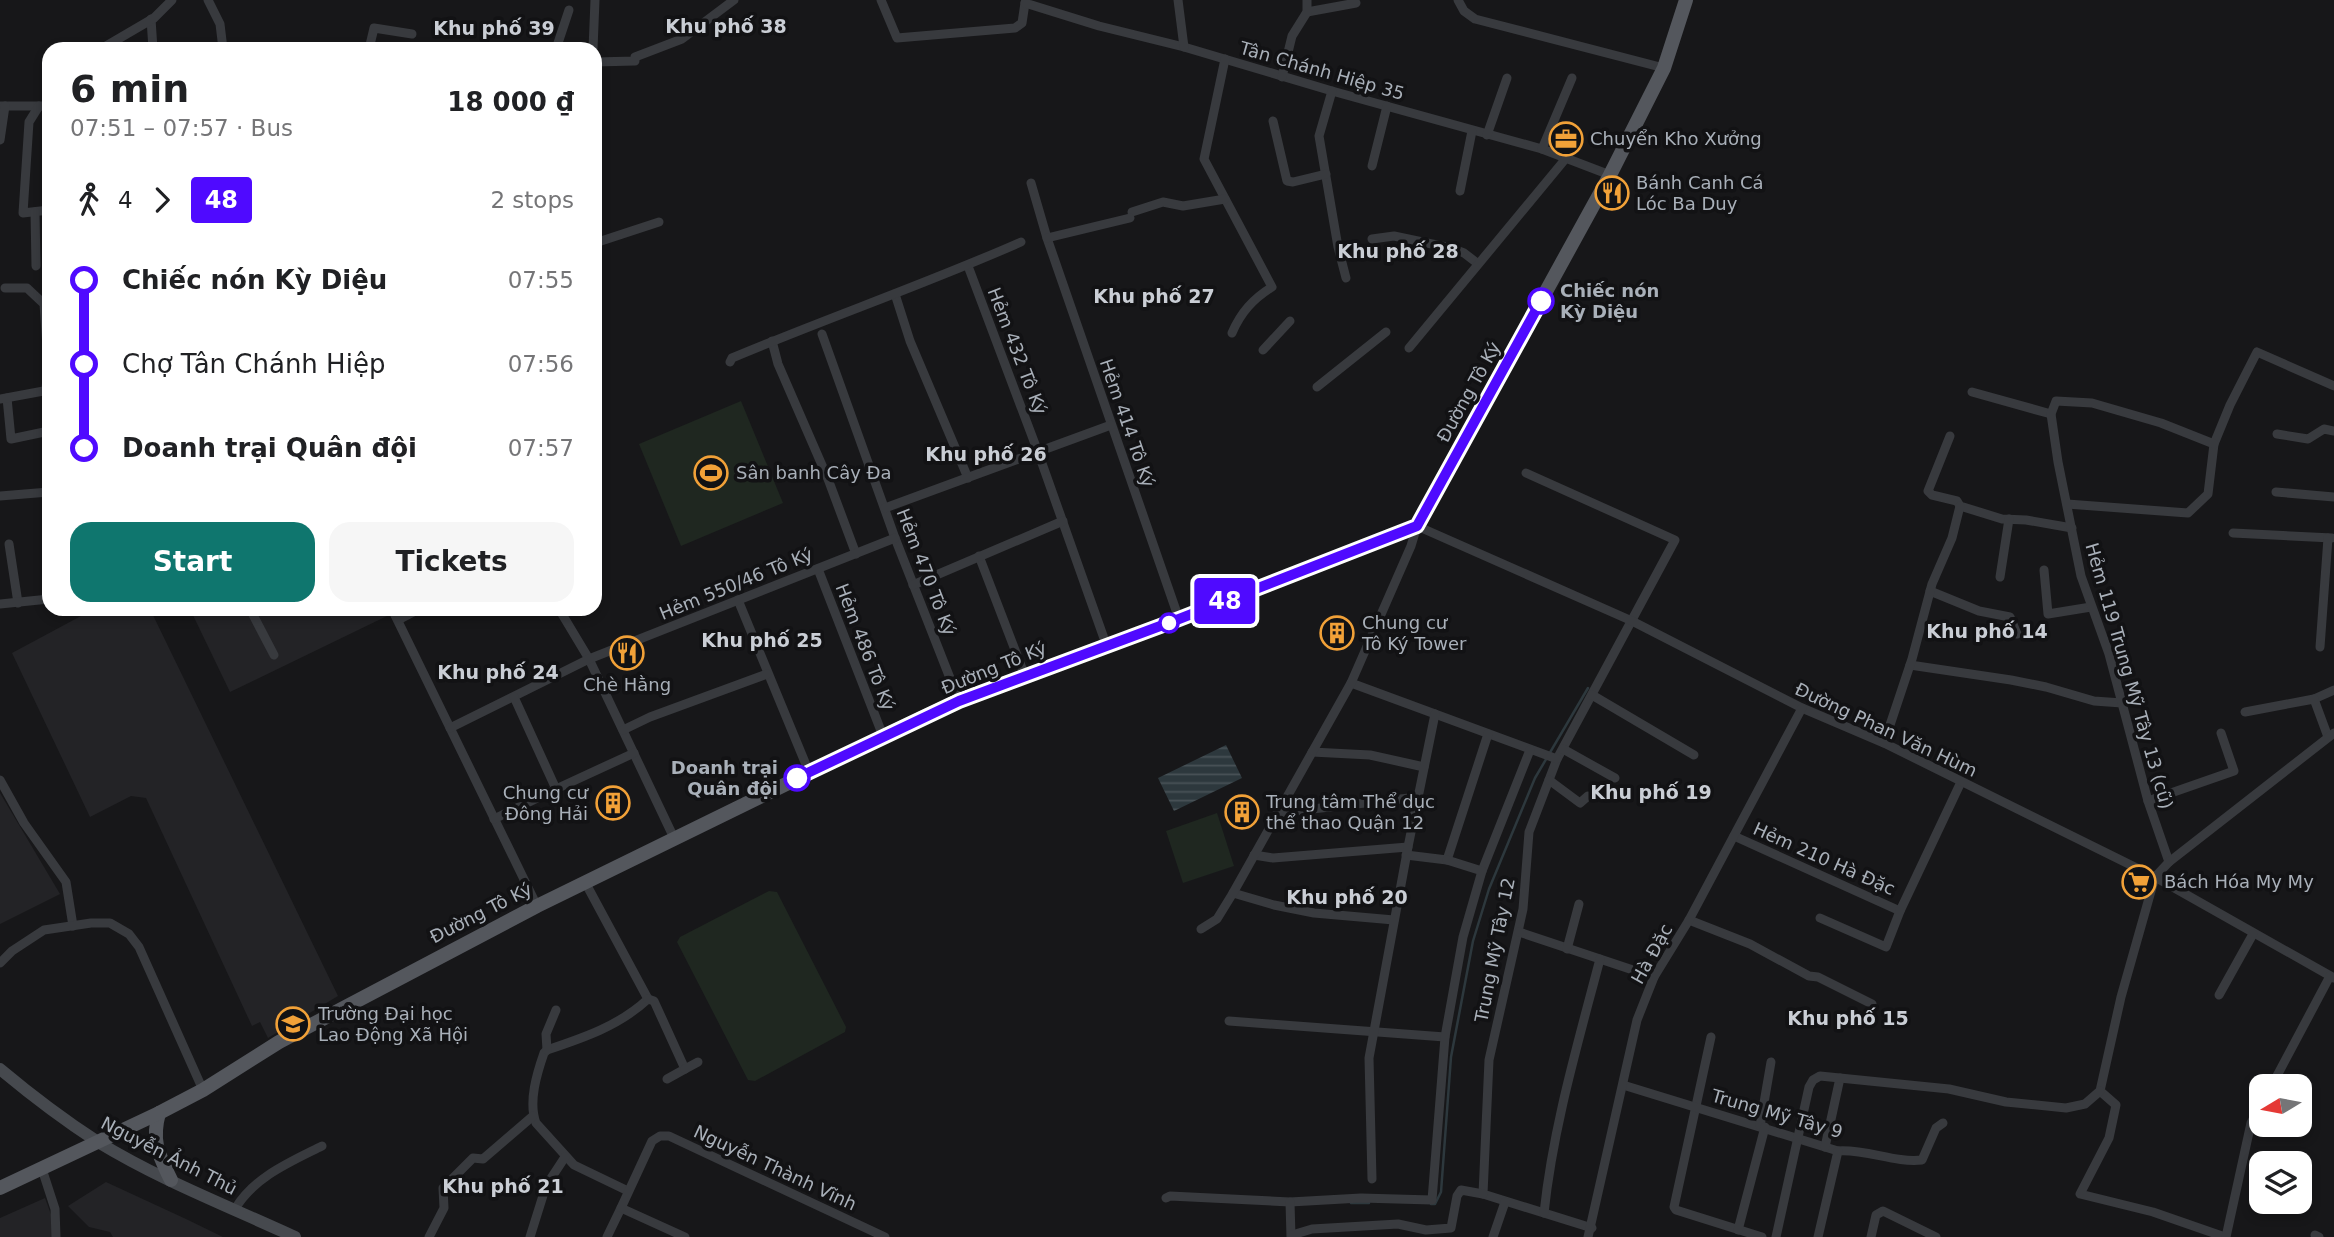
<!DOCTYPE html>
<meta charset="utf-8">
<style>
:root{--surface:#fff;--page:#f6f6f6;--text:#202124;--muted:#757577;--accent:#0f766e}
body{margin:0;font-family:"DejaVu Sans",sans-serif;background:var(--page);color:var(--text);height:100vh;display:flex;flex-direction:column;font-size:26px;white-space:nowrap}
*{box-sizing:border-box;margin:0}
p{font-size:23px;color:var(--muted)}
.icon{flex:none;width:38px;height:38px;fill:none;stroke:currentColor;stroke-width:2;stroke-linecap:round;stroke-linejoin:round}
.map{position:relative;flex:1;overflow:hidden}
.details{position:absolute;left:42px;top:42px;width:560px;height:574px;display:flex;flex-direction:column;background:var(--surface);border-radius:21px;box-shadow:0 4px 10px #0003}
.details>*{flex:none}
.badge{padding:0 14px;border-radius:5px;font-size:24px;line-height:46px}
.needle{width:46px;rotate:260deg}
.buttons{position:absolute;left:2249px;top:1074px;display:grid;gap:14px}
.buttons a{display:grid;place-items:center;width:63px;height:63px;border-radius:14px;background:var(--surface);box-shadow:0 4px 10px #0003;font-size:35px}
.map>.badge{position:absolute;translate:-50% -50%;box-shadow:0 0 0 4px #fff}
.legs{display:flex;align-items:center;gap:10px;height:77px;padding:0 28px;font-size:23px}
.legs p{margin-inline-start:auto}
.headline{display:flex;align-items:center;justify-content:space-between;height:119px;padding:0 28px}
h1{font-size:38px;font-weight:800;line-height:52px}
.button{display:flex;gap:14px;margin-top:auto;padding:14px 28px}
.button a{flex:1;height:80px;border-radius:21px;background:var(--accent);color:#fff;font-size:28px;font-weight:800;line-height:80px;text-align:center}
.button a+a{background:var(--page);color:var(--text)}
ul{padding:0 28px;list-style:none}
li{display:flex;align-items:center;gap:24px;height:84px;font-size:26px}
li i{display:grid;place-items:center;width:10px;height:100%;margin:0 9px;background:currentColor}
li i::after{content:'';width:18px;height:18px;margin:-9px;border:5px solid;border-radius:50%;background:var(--surface)}
li p{margin-inline-start:auto}
li:first-child i{background:linear-gradient(#0000 50%,currentColor 0)}
li:last-child i{background:linear-gradient(currentColor 50%,#0000 0)}
.map>svg:first-child{display:block}
.built{fill:#232326}
.grass{fill:#1f2720}
.water{fill:url(#water-rules)}
.lines{fill:none;stroke-linecap:round;stroke-linejoin:round}
.stream{stroke:#2d383d;stroke-width:2.5}
.street{stroke:#383a3e;stroke-width:9}
.secondary{stroke:#46494e;stroke-width:12}
.primary{stroke:#54575d;stroke-width:14}
.line-1-casing{stroke:#fff;stroke-width:16}
.line-1{stroke:#4f0aff;stroke-width:10}
.stop-1-dot{fill:#fff;stroke:#4f0aff;stroke-width:3.5}
.labels{text-anchor:middle;stroke-width:7;stroke-linejoin:round;paint-order:stroke}
.street-label{font-size:18px;fill:#a9b0b9;stroke:#121214}
.poi-label{font-size:18px;fill:#a9b0b9;stroke:#121214;text-anchor:start}
.stop-label{font-size:18px;font-weight:bold;fill:#a9b0b9;stroke:#121214;text-anchor:start}
.neighbourhood-label{font-size:19px;font-weight:bold;fill:#caced5;stroke:#121214}
</style>
<div class="map">
<svg width="2334" height="1237" viewBox="0 0 2334 1237">
<defs>
<pattern id="water-rules" width="6" height="5" patternUnits="userSpaceOnUse" patternTransform="scale(1.75)"><rect width="6" height="5" fill="#2d383d"/><path d="M0 2.5h6" fill="none" stroke="#495257"/></pattern>
</defs>
<rect width="100%" height="100%" fill="#171719"/>
<!-- built -->
<g class="built">
<polygon points="94,609 150,609 338,996 268,1038 260,1022 252,1026 146,798 131,796 90,817 12,653"/>
<polygon points="190,609 384,609 387,616 230,692"/>
<polygon points="0,793 60,894 0,924"/>
<polygon points="106,1182 186,1219 223,1237 113,1237 110,1232 89,1227 68,1206"/>
<polygon points="45,1198 53,1220 52,1237 0,1237 0,1218"/>
</g>
<!-- grass -->
<g class="grass">
<polygon points="741,401 783,503 681,546 639,444"/>
<polygon points="1217,813 1234,866 1183,883 1166,831"/>
<polygon points="769,891 777,892 846,1027 845,1032 755,1081 748,1080 677,942 680,937"/>
</g>
<!-- water -->
<polygon class="water" points="1226,745 1242,778 1174,811 1158,778"/>
<g class="lines">
<!-- stream -->
<g class="stream">
<polyline points="1351,1203 1369,1203"/>
<polyline points="1431,1204 1435,1204 1441,1192 1451,1057 1473,941 1489,889 1535,778 1588,688"/>
</g>
<!-- street -->
<g class="street">
<polyline points="208,0 220,24 223,49"/>
<polyline points="881,0 897,38 1015,28 1022,23 1025,3"/>
<polyline points="1026,0 1025,3 1099,26 1184,47 1332,91 1542,149 1610,175"/>
<polyline points="1178,0 1184,47"/>
<polyline points="1458,0 1464,11 1475,19 1664,68"/>
<polyline points="1307,12 1356,3"/>
<polyline points="151,19 153,49"/>
<polyline points="101,49 154,18 172,0"/>
<polyline points="369,49 374,28 412,34"/>
<polyline points="556,49 569,10"/>
<polyline points="593,49 595,0"/>
<path d="M1225 59 1204 159 1272 287C1253 299 1241 312 1232 333"/>
<polyline points="595,62 635,61 635,57 682,39 734,0"/>
<polyline points="1282,77 1292,36 1307,12 1307,0"/>
<polyline points="1332,91 1319,136 1338,247 1346,278"/>
<polyline points="0,106 49,106"/>
<polyline points="39,106 29,122 23,213 49,210"/>
<polyline points="1273,121 1287,181 1293,182 1326,174"/>
<polyline points="1487,135 1507,78"/>
<polyline points="0,140 5,106"/>
<polyline points="1542,149 1572,78"/>
<polyline points="1372,166 1387,106"/>
<polyline points="1031,183 1047,238 1179,619"/>
<polyline points="1460,191 1472,131"/>
<polyline points="35,212 36,266"/>
<polyline points="1132,212 1163,202 1183,206 1225,199"/>
<polyline points="1047,238 1130,218"/>
<polyline points="1372,239 1394,236 1451,248 1464,253 1477,263"/>
<polyline points="595,243 659,222"/>
<polyline points="968,266 1038,452 1106,644"/>
<polyline points="5,288 27,288 44,304 48,361 46,390"/>
<polyline points="895,294 910,341 968,478"/>
<polyline points="822,334 895,538 959,701"/>
<polyline points="772,341 778,364 828,479 856,554"/>
<polyline points="1409,348 1567,157"/>
<polyline points="1263,350 1290,321"/>
<path d="M730 362 732 358C827 318 926 284 1021 242"/>
<polyline points="1317,387 1386,332"/>
<polyline points="1972,392 2051,414"/>
<polyline points="7,398 11,439 49,431"/>
<polyline points="0,399 49,390"/>
<polyline points="2277,434 2308,439 2324,429 2334,431"/>
<polyline points="1950,436 1928,491 1932,495 1957,501 1960,506 2002,519 2026,520 2072,528"/>
<polyline points="1526,473 1675,540 1557,759 1529,832 1523,909 1489,1060 1483,1194 1592,1228"/>
<polyline points="2276,492 2334,497"/>
<polyline points="0,496 49,492"/>
<polyline points="2067,504 2188,513 2208,494 2214,444 2230,405 2257,352 2334,386"/>
<polyline points="885,508 1111,425"/>
<polyline points="2233,533 2332,538"/>
<polyline points="9,544 18,603"/>
<polyline points="979,556 1025,676"/>
<polyline points="818,569 883,736"/>
<polyline points="2044,570 2048,614 2091,607"/>
<polyline points="2000,577 2009,519"/>
<polyline points="913,585 1063,521"/>
<polyline points="1930,591 1979,611 2010,617 2017,634"/>
<polyline points="738,600 809,772"/>
<polyline points="0,604 49,599"/>
<polyline points="250,609 274,655"/>
<polyline points="392,609 537,906"/>
<polyline points="559,609 589,659 674,838"/>
<polyline points="398,620 419,609"/>
<polyline points="2320,647 2328,538"/>
<polyline points="1910,665 2011,680 2046,687 2094,701 2122,703"/>
<polyline points="1351,683 1557,759"/>
<polyline points="1592,695 1694,755"/>
<polyline points="2314,699 2334,690"/>
<polyline points="2245,712 2314,699 2328,737"/>
<polyline points="450,728 589,659 895,538"/>
<polyline points="623,730 650,717 767,674"/>
<polyline points="1884,743 1912,659 1932,584 1952,538 1960,506"/>
<polyline points="1563,749 1615,778"/>
<polyline points="1312,752 1370,755 1424,767"/>
<polyline points="0,780 24,823 66,882 73,926"/>
<polyline points="1549,780 1580,803 1588,796"/>
<polyline points="556,789 634,753"/>
<polyline points="2148,801 2234,771 2221,733"/>
<polyline points="1277,813 1418,797"/>
<polyline points="494,819 556,789 514,697"/>
<polyline points="1734,836 1900,911"/>
<polyline points="1254,855 1273,858 1408,847"/>
<polyline points="1406,855 1447,860 1488,734"/>
<polyline points="2169,862 2148,801 2109,654 2081,576 2058,462 2051,414 2056,401 2092,403 2161,423 2214,444"/>
<polyline points="1482,871 1530,750"/>
<path d="M585 882 648 999C619 1026 583 1038 547 1050L544 1053C537 1073 528 1102 536 1123L574 1165 628 1191"/>
<polyline points="1233,893 1274,905 1314,913 1394,920"/>
<polyline points="1820,918 1886,947 1900,911 1961,782"/>
<polyline points="1689,920 1750,944 1809,976 1818,977 1872,1004"/>
<polyline points="1201,929 1217,919 1233,893 1351,683 1411,546 1417,526 1632,621 1802,708 1884,743 2155,877 2334,978"/>
<polyline points="1519,932 1654,977"/>
<polyline points="1567,949 1579,904"/>
<polyline points="0,963 12,951 44,930 91,923 110,923 129,934 139,947 203,1090"/>
<polyline points="2219,995 2253,934"/>
<polyline points="648,999 654,1001 685,1069 667,1079"/>
<polyline points="1229,1021 1445,1037"/>
<polyline points="1711,1037 1674,1207 1676,1210 1762,1237"/>
<polyline points="547,1050 546,1034 556,1010"/>
<polyline points="685,1069 698,1062"/>
<path d="M1623 1085 1838 1151C1867 1149 1894 1163 1922 1160L1936 1128 1943 1123"/>
<polyline points="2271,1087 2330,976"/>
<polyline points="2100,1091 2121,997 2155,877 2169,862 2334,733"/>
<polyline points="2100,1091 2116,1105 2109,1138 2080,1194 2153,1212 2225,1237"/>
<polyline points="1760,1126 1771,1062"/>
<polyline points="1825,1147 1840,1078"/>
<polyline points="42,1169 55,1209 56,1237"/>
<polyline points="1372,1179 1369,1058 1408,847 1435,714"/>
<polyline points="1166,1198 1170,1196 1290,1202 1361,1198 1432,1200 1445,1037 1463,937 1482,871 1447,860"/>
<polyline points="1290,1202 1291,1237"/>
<path d="M235 1209C254 1177 290 1162 322 1146"/>
<path d="M1544 1213C1553 1127 1578 1043 1600 959"/>
<polyline points="1738,1230 1765,1127"/>
<polyline points="1292,1235 1312,1229 1398,1224 1426,1230 1451,1228 1457,1196 1461,1190 1483,1194"/>
<polyline points="2315,1235 2319,1237"/>
<polyline points="429,1237 444,1208 443,1188 473,1158 483,1159 533,1116"/>
<polyline points="530,1237 546,1186 565,1157"/>
<polyline points="607,1237 621,1208"/>
<polyline points="685,1237 621,1208 652,1141 660,1136 669,1136 885,1237"/>
<polyline points="1493,1237 1505,1202"/>
<polyline points="1588,1237 1637,1020 1654,977 1689,920 1802,708"/>
<polyline points="1776,1237 1809,1087 1813,1080 1820,1076 1949,1089 2006,1102 2066,1108 2085,1104 2100,1091"/>
<polyline points="1818,1237 1838,1151"/>
<polyline points="1871,1237 1876,1215 1883,1211 1936,1237"/>
<polyline points="2226,1237 2251,1123 2261,1105"/>
</g>
<!-- secondary -->
<path class="secondary" d="M0 1069C31 1095 64 1120 98 1142 160 1180 230 1207 295 1237"/>
<!-- primary -->
<g class="primary">
<path d="M159 1113C151 1142 159 1155 171 1180"/>
<polyline points="0,1188 159,1113 203,1090 279,1042 537,906 919,719 959,701 1179,619 1417,526 1610,175 1664,68 1686,0"/>
</g>
</g>
<g class="lines">
<defs>
<polyline id="line-1" points="797,778 959,701 1179,619 1417,526 1541,301"/>
</defs>
<!-- line-1 casing -->
<use href="#line-1" class="line-1-casing"/>
<!-- line-1 -->
<use href="#line-1" class="line-1"/>
</g>
<!-- icons -->
<defs>
<symbol id="office-ring" viewBox="-11 -11 22 22"><circle r="9.5" fill="#121214" stroke="#f1a138" stroke-width="1.5"/><path d="M-6-3h4V-5.5h4V-3h4V5H-6ZM-1-4.5V-3h2v-1.5ZM-6 0V1H6V0Z" fill="#f1a138"/></symbol>
<symbol id="restaurant-ring" viewBox="-11 -11 22 22"><circle r="9.5" fill="#121214" stroke="#f1a138" stroke-width="1.5"/><path d="M-5-6h1v4h1v-4h1v4h1v-4h1v5L-1.5 .5V6h-2V.5L-5-1ZM5-6V6H3V1.5H1.5Q1.5-4 5-6Z" fill="#f1a138"/></symbol>
<symbol id="stadium-ring" viewBox="-11 -11 22 22"><circle r="9.5" fill="#121214" stroke="#f1a138" stroke-width="1.5"/><path d="M0-5a6.5 5 0 1 0 0 10a6.5 5 0 1 0 0-10ZM-3.5-1.8h7v3.6h-7Z" fill="#f1a138"/></symbol>
<symbol id="building-ring" viewBox="-11 -11 22 22"><circle r="9.5" fill="#121214" stroke="#f1a138" stroke-width="1.5"/><path d="M-4-6H4V6H1V3H-1V6H-4ZM-2.5-4.3h1.7v1.8h-1.7ZM.8-4.3h1.7v1.8H.8ZM-2.5-1h1.7V.8h-1.7ZM.8-1h1.7V.8H.8Z" fill="#f1a138"/></symbol>
<symbol id="supermarket-ring" viewBox="-11 -11 22 22"><circle r="9.5" fill="#121214" stroke="#f1a138" stroke-width="1.5"/><path d="M-6-5.5h2.5l.6 2H6L4.5 2H-2.5L-4.4-4H-6ZM-1.5 3.2a1.3 1.3 0 1 0 .1 0ZM3 3.2a1.3 1.3 0 1 0 .1 0Z" fill="#f1a138"/></symbol>
<symbol id="university-ring" viewBox="-11 -11 22 22"><circle r="9.5" fill="#121214" stroke="#f1a138" stroke-width="1.5"/><path d="M0-5L7-2L0 1L-7-2ZM-4 1L0 2.5L4 1V4Q0 6-4 4Z" fill="#f1a138"/></symbol>
</defs>
<g fill-rule="evenodd">
<use href="#office-ring" x="1547" y="120" width="38" height="38"/>
<use href="#restaurant-ring" x="1593" y="174" width="38" height="38"/>
<use href="#stadium-ring" x="692" y="454" width="38" height="38"/>
<use href="#building-ring" x="1318" y="614" width="38" height="38"/>
<use href="#restaurant-ring" x="608" y="634" width="38" height="38"/>
<use href="#building-ring" x="594" y="784" width="38" height="38"/>
<use href="#building-ring" x="1223" y="793" width="38" height="38"/>
<use href="#supermarket-ring" x="2120" y="863" width="38" height="38"/>
<use href="#university-ring" x="274" y="1005" width="38" height="38"/>
</g>
<!-- markers -->
<g class="stop-1-dot">
<circle cx="1541" cy="301" r="12"/>
<circle cx="1169" cy="623" r="9"/>
<circle cx="797" cy="778" r="12"/>
</g>
<g class="labels">
<!-- street labels -->
<g class="street-label">
<text transform="translate(1322 71) rotate(16)" y="6">Tân Chánh Hiệp 35</text>
<text transform="translate(1017 351) rotate(69)" y="6">Hẻm 432 Tô Ký</text>
<text transform="translate(1469 392) rotate(-61)" y="6">Đường Tô Ký</text>
<text transform="translate(1127 423) rotate(71)" y="6">Hẻm 414 Tô Ký</text>
<text transform="translate(926 572) rotate(69)" y="6">Hẻm 470 Tô Ký</text>
<text transform="translate(736 584) rotate(-22)" y="6">Hẻm 550/46 Tô Ký</text>
<text transform="translate(865 647) rotate(69)" y="6">Hẻm 486 Tô Ký</text>
<text transform="translate(994 668) rotate(-22)" y="6">Đường Tô Ký</text>
<text transform="translate(2129 676) rotate(74)" y="6">Hẻm 119 Trung Mỹ Tây 13 (cũ)</text>
<text transform="translate(1886 730) rotate(25)" y="6">Đường Phan Văn Hùm</text>
<text transform="translate(1824 859) rotate(24)" y="6">Hẻm 210 Hà Đặc</text>
<text transform="translate(481 913) rotate(-27)" y="6">Đường Tô Ký</text>
<text transform="translate(1495 950) rotate(-79)" y="6">Trung Mỹ Tây 12</text>
<text transform="translate(1652 954) rotate(-61)" y="6">Hà Đặc</text>
<text transform="translate(1777 1114) rotate(16)" y="6">Trung Mỹ Tây 9</text>
<text transform="translate(169 1156) rotate(27)" y="6">Nguyễn Ảnh Thủ</text>
<text transform="translate(775 1168) rotate(25)" y="6">Nguyễn Thành Vĩnh</text>
</g>
<!-- poi labels -->
<g class="poi-label">
<text x="1590" y="145">Chuyển Kho Xưởng</text>
<text x="1636" y="189">Bánh Canh Cá<tspan x="1636" dy="21">Lóc Ba Duy</tspan></text>
<text x="736" y="479">Sân banh Cây Đa</text>
<text x="1362" y="629">Chung cư<tspan x="1362" dy="21">Tô Ký Tower</tspan></text>
<text x="627" y="691" text-anchor="middle">Chè Hằng</text>
<text x="588" y="799" text-anchor="end">Chung cư<tspan x="588" dy="21">Đông Hải</tspan></text>
<text x="1266" y="808">Trung tâm Thể dục<tspan x="1266" dy="21">thể thao Quận 12</tspan></text>
<text x="2164" y="888">Bách Hóa My My</text>
<text x="318" y="1020">Trường Đại học<tspan x="318" dy="21">Lao Động Xã Hội</tspan></text>
</g>
<!-- stop labels -->
<g class="stop-label">
<text x="1560" y="297">Chiếc nón<tspan x="1560" dy="21">Kỳ Diệu</tspan></text>
<text x="778" y="774" text-anchor="end">Doanh trại<tspan x="778" dy="21">Quân đội</tspan></text>
</g>
<!-- neighbourhood labels -->
<g class="neighbourhood-label">
<text x="726" y="33">Khu phố 38</text>
<text x="494" y="35">Khu phố 39</text>
<text x="1398" y="258">Khu phố 28</text>
<text x="1154" y="303">Khu phố 27</text>
<text x="986" y="461">Khu phố 26</text>
<text x="1987" y="638">Khu phố 14</text>
<text x="762" y="647">Khu phố 25</text>
<text x="498" y="679">Khu phố 24</text>
<text x="1651" y="799">Khu phố 19</text>
<text x="1347" y="904">Khu phố 20</text>
<text x="1848" y="1025">Khu phố 15</text>
<text x="503" y="1193">Khu phố 21</text>
</g>
</g>
</svg>
<div class="buttons">
<a><svg class="needle" viewBox="-14 -14 28 28"><path d="M0-13l5 13h-10z" fill="#e53935"/><path d="M0 13l5-13h-10z" fill="#757577"/></svg></a>
<a><svg class="icon" aria-label="layers" viewBox="0 0 24 24"><path d="M12 4l9 5-9 5-9-5zM3 14l9 5 9-5"/></svg></a>
</div>
<b class="badge" style="left:1225px;top:601px;background:#4f0aff;color:#fff">48</b>
<section class="details">
<div class="headline"><div><h1>6 min</h1><p>07:51 – 07:57 · Bus</p></div><b>18 000 ₫</b></div>
<div class="legs"><svg class="icon" aria-label="walk" viewBox="0 0 24 24"><circle cx="13" cy="4" r="2"/><path d="M13 8l-2 6 4 7M11 14l-3 7M7 12l3-4h3l4 4"/></svg>4<svg class="icon" aria-label="forward" viewBox="0 0 24 24"><path d="M9 5l7 7-7 7"/></svg><b class="badge" style="background:#4f0aff;color:#fff">48</b><p>2 stops</p></div>
<ul>
<li><i style="color:#4f0aff"></i><b>Chiếc nón Kỳ Diệu</b><p>07:55</p></li>
<li><i style="color:#4f0aff"></i><span>Chợ Tân Chánh Hiệp</span><p>07:56</p></li>
<li><i style="color:#4f0aff"></i><b>Doanh trại Quân đội</b><p>07:57</p></li>
</ul>
<div class="button"><a>Start</a><a>Tickets</a></div>
</section>
</div>
